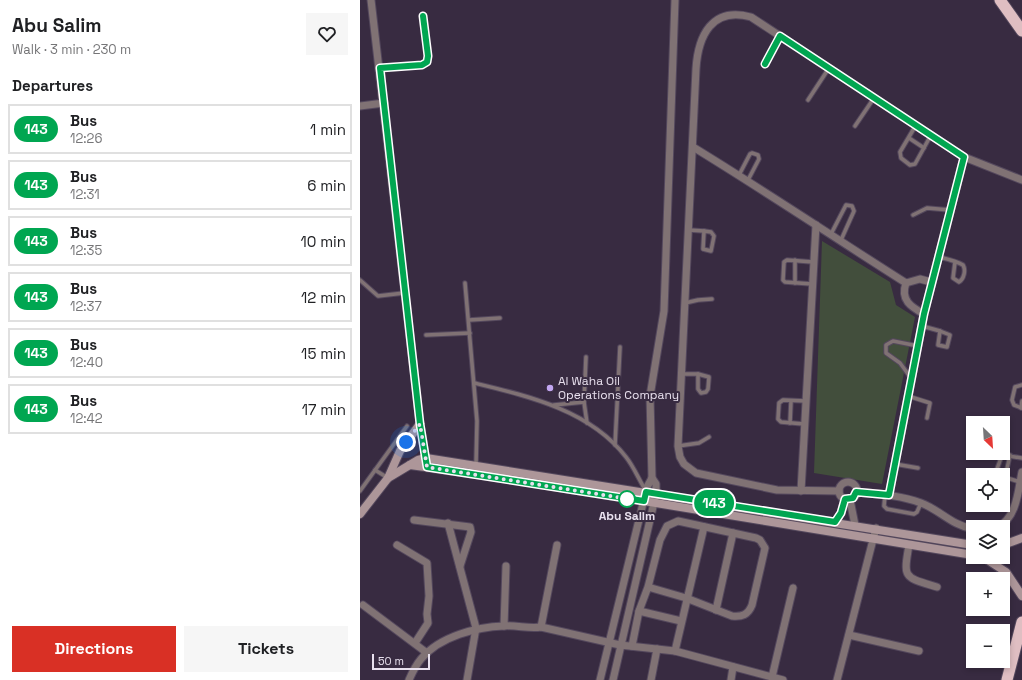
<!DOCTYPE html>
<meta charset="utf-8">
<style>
:root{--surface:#fff;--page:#f6f6f6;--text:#202124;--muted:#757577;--line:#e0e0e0;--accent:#d93025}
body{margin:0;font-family:"Space Grotesk",sans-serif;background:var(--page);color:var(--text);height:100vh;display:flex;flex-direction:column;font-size:15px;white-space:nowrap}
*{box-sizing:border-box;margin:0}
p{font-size:13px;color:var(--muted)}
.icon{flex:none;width:22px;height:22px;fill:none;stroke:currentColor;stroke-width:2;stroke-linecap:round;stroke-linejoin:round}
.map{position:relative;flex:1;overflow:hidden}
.drawer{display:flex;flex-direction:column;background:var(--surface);width:360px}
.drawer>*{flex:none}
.badge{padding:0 8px;border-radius:13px;font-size:14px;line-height:26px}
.needle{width:26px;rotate:155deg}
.buttons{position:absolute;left:606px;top:416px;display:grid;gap:8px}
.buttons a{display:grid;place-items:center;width:44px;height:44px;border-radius:0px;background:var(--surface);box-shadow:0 2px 6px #0003;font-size:20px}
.scale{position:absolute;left:12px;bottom:10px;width:58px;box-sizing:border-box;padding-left:4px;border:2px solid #e8e0ee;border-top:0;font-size:11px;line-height:14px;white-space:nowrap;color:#e8e0ee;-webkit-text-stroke:3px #382b41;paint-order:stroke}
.you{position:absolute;width:20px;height:20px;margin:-10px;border:3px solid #fff;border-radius:50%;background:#1a73e8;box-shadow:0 0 0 6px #1a73e833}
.map>.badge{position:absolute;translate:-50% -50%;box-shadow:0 0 0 2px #fff}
h2{padding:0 12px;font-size:15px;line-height:36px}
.round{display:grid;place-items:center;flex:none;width:42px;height:42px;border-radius:0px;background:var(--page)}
.summary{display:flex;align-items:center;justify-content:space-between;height:68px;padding:0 12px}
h1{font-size:19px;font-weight:700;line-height:30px}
.primary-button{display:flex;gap:8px;margin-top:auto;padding:8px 12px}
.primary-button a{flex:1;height:46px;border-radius:0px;background:var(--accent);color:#fff;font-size:16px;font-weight:700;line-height:46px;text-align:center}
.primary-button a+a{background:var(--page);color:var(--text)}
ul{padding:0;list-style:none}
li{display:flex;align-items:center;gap:12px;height:50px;margin:0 8px 6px;padding:0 4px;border:2px solid var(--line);border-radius:0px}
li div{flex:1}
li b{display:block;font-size:15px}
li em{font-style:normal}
li .badge{min-width:44px;font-weight:700;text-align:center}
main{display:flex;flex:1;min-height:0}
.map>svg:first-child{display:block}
.green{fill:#424e3c}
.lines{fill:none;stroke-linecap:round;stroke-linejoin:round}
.service-casing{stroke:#54485d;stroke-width:5.5}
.minor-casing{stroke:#54485d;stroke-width:9}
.secondary-casing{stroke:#54485d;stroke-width:10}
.trunk-casing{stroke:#54485d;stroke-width:13}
.service{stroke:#807274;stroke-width:3.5}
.minor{stroke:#807274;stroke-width:7}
.secondary{stroke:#ad9699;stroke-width:8}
.trunk{stroke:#dfbec2;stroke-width:11}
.line-casing{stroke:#fff;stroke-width:9}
.line{stroke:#00a651;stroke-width:6}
.walk{stroke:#e8e0ee;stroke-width:4;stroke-dasharray:0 7.2}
.poi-dot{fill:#c3a7f2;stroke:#382b41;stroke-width:1.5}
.stop-dot{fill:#fff;stroke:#00a651;stroke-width:2}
.labels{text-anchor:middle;stroke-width:4;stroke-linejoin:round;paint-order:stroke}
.poi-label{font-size:12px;fill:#e8e0ee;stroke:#382b41;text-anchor:start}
.stop-label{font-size:12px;font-weight:bold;fill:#e8e0ee;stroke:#382b41}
</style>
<main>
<section class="drawer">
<div class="summary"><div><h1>Abu Salim</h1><p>Walk · 3 min · 230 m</p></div><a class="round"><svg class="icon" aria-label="heart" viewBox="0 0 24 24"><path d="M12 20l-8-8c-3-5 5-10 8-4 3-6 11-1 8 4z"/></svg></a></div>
<h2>Departures</h2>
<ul>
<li><span class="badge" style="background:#00a651;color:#fff">143</span><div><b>Bus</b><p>12:26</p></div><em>1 min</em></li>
<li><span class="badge" style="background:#00a651;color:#fff">143</span><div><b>Bus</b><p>12:31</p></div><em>6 min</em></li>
<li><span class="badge" style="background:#00a651;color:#fff">143</span><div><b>Bus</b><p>12:35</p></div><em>10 min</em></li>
<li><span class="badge" style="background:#00a651;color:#fff">143</span><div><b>Bus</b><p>12:37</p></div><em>12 min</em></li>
<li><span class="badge" style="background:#00a651;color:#fff">143</span><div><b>Bus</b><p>12:40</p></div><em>15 min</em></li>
<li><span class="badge" style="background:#00a651;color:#fff">143</span><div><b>Bus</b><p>12:42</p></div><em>17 min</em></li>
</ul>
<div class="primary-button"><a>Directions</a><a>Tickets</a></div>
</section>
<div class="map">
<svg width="662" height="680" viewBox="0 0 662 680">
<rect width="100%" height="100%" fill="#382b41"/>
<!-- green -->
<polygon class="green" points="462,241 530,282 536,305 555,317 522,484 454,473"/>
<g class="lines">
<defs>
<g id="service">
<polyline points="405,64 420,36"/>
<polyline points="20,68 62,65 67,62 68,56 63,17"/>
<polyline points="448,100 469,68"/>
<polyline points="556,125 540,152 541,158 550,165 555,164 571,135"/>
<polyline points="495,126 514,98"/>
<polyline points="549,138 564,148"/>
<polyline points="379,175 390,154 392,153 398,155 399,159 388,180"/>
<polyline points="553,215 567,208 590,210"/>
<polyline points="329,230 344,231"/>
<polygon points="344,231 351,232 354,236 351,251 343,249"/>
<polyline points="471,234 486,205 492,206 494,211 481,240"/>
<path d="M579 257C587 259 596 261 603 265 606 270 604 279 599 282L593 278 595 262"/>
<polyline points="0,280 18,296 44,293"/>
<polyline points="105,283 117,421 116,465"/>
<polyline points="435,283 435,260"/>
<polyline points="452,284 425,282 423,280 424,262 427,260 453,262"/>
<polyline points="325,303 338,300 352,299"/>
<polyline points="109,320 140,318"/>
<polyline points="562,326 580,331"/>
<polygon points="580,331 590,335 587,347 578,345"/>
<polyline points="66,335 110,333"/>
<polyline points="226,357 224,402 227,423"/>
<polyline points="321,374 338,374"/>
<polygon points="338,374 349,377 348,389 346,392 341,393 338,389"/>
<polyline points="551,378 540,363 526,353 526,345 533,341 558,346"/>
<path d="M114 383C168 396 230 410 266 457 274 467 279 480 286 491"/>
<polyline points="662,385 655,387 652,400 654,405 662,408"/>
<polyline points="548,396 570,403 567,418"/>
<polyline points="194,405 224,402"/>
<polyline points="661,408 662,401"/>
<polyline points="430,423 431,401"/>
<polyline points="444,424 421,422 418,419 419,403 423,400 446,401"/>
<polyline points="255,445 260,347"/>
<polyline points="318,446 339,443 349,437"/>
<polyline points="535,464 558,468"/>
<polyline points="15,470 28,478"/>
<polyline points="639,475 637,469 642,455 662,458"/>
<polyline points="644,477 660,482"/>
<polyline points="645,478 650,455"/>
<polyline points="0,491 47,426"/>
<polyline points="525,495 524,506 527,509 554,514 557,512 561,503"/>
</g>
<g id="minor">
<polyline points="11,0 60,424 67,467"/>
<polyline points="0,106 24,103"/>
<path d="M333 147C405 191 475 238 546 283"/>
<path d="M564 314C551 307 540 300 546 283L560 279 571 282"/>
<circle cx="488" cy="491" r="9"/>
<polyline points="441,491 456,225"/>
<path d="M479 491 417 490 336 473 324 464 320 457 318 446 336 69C338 36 352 6 391 17L604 157 662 180"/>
<path d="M496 492C518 494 540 495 561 503 580 510 591 525 613 529"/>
<polyline points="529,495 564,314 604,157"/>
<polyline points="490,500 495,525"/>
<polyline points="54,520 110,527 111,532 100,566"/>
<polyline points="475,522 481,513 485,499"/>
<polyline points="88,523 116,628 107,680"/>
<path d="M638 527C657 517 658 491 662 472"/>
<polyline points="37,545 67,563 69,596 67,614 68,623 55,643"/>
<path d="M549 545C543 579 544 577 577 587"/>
<polyline points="3,605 67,653"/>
<polyline points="356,610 373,533"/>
<polyline points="279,611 321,621"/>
<polyline points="144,626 146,566"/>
<polyline points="181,627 197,545"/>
<polyline points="489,635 559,651"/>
<path d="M272 646 279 611 288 587 300 540 307 526 318 521 396 538 400 540 405 548 392 605C388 615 382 617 372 616L326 598 288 587"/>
<polyline points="315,651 344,527"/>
<polyline points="412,677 433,588"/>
<path d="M49 680C52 673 56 665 61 659 80 636 117 627 144 626 157 625 169 629 181 627L260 645 315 651 423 680"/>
<polyline points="240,680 287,487 292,478"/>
<polyline points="253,680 296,494 296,484 292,478 290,396 304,311 315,0"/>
<polyline points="291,680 297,649"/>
<polyline points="371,680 373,667"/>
<polyline points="477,680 516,528"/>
</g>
<g id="secondary">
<polyline points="50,465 131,476 613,555"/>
<polyline points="28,478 40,451 60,424"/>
<polyline points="0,514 28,478 58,460 66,458 613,545"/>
<polyline points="643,545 662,538"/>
<polyline points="623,557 646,572 662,596"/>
</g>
<g id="trunk">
<polyline points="640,0 662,31"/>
<polyline points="647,680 662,622"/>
</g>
</defs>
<!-- service casing -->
<use href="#service" class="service-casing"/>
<!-- minor casing -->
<use href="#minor" class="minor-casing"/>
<!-- secondary casing -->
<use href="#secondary" class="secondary-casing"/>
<!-- trunk casing -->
<use href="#trunk" class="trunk-casing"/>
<!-- service -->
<use href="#service" class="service"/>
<!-- minor -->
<use href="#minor" class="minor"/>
<!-- secondary -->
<use href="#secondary" class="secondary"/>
<!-- trunk -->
<use href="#trunk" class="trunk"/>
</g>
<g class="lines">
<defs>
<polyline id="line" points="63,16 68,56 67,62 62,65 20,68 60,424 67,467 284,501 286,492 475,522 481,513 485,499 493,498 496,492 529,495 564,314 604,157 420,36 405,64"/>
</defs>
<!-- line casing -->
<use href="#line" class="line-casing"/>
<!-- line -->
<use href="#line" class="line"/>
<!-- walk -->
<polyline class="walk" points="46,442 60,424 67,467 269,499 267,499"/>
</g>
<!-- markers -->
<circle class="poi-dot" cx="190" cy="388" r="4"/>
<circle class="stop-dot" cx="267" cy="499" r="8"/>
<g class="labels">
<!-- poi labels -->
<g class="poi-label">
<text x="198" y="385">Al Waha Oil<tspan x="198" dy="14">Operations Company</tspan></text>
</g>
<!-- stop labels -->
<g class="stop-label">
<text x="267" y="520">Abu Salim</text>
</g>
</g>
</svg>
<div class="buttons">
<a><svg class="needle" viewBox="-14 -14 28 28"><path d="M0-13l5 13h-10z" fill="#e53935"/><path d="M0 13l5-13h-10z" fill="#757577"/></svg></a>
<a><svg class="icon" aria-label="locate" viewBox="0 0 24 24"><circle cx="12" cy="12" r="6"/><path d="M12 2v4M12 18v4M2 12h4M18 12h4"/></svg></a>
<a><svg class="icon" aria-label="layers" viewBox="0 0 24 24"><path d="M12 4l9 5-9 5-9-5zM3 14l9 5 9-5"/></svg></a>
<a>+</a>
<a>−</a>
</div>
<div class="scale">50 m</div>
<div class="you" style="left:46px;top:442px"></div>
<b class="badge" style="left:354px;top:503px;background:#00a651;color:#fff">143</b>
</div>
</main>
